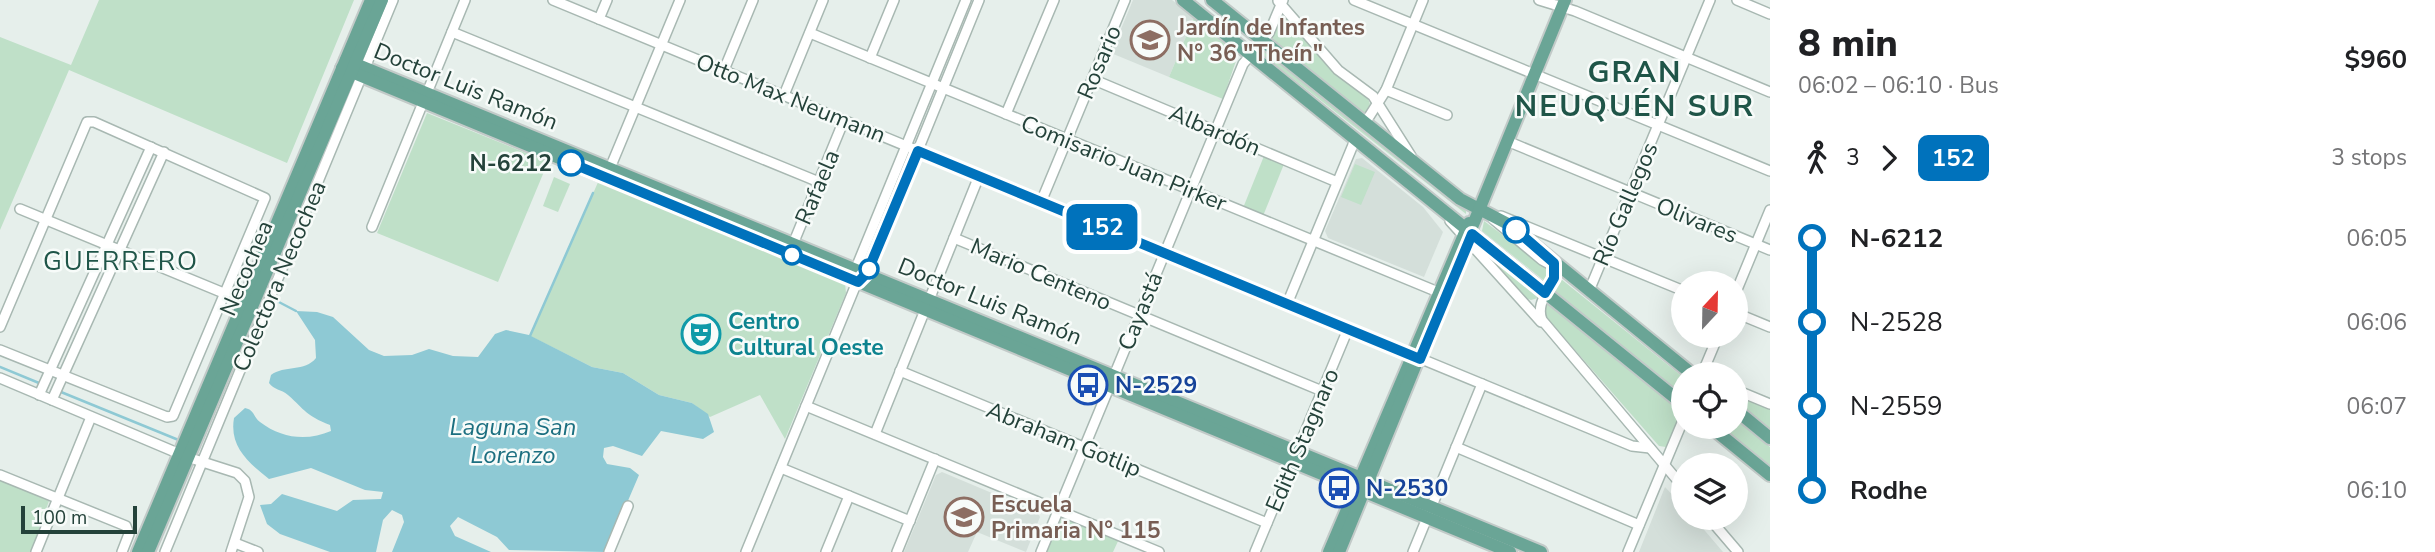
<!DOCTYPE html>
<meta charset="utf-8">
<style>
:root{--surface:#fff;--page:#f6f6f6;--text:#202124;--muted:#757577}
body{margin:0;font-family:"Nunito Sans",sans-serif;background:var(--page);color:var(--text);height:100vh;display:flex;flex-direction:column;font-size:26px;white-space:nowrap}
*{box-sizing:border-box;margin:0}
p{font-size:23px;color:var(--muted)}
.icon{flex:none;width:38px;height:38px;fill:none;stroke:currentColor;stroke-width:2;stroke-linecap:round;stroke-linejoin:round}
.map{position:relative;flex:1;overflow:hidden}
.drawer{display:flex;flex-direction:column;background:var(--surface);width:665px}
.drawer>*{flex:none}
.badge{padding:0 14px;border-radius:10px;font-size:24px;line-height:46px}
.needle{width:46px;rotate:22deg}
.fabs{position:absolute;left:1671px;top:271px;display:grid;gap:14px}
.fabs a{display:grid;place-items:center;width:77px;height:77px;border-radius:50%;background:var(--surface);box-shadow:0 7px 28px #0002;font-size:35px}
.scale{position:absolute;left:21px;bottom:18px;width:116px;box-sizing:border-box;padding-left:7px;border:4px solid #24423a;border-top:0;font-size:19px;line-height:24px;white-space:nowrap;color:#24423a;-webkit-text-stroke:5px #f7fbf9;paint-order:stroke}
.map>.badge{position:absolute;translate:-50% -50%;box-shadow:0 0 0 4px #fff}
.legs{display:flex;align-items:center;gap:10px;height:77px;padding:0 28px;font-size:23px}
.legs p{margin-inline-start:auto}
.head{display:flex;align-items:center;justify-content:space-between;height:119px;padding:0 28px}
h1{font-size:38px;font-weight:800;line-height:52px}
ul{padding:0 28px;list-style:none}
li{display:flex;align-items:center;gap:24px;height:84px;font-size:26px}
li i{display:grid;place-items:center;width:10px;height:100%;margin:0 9px;background:currentColor}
li i::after{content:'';width:18px;height:18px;margin:-9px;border:5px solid;border-radius:50%;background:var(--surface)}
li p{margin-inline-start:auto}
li:first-child i{background:linear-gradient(#0000 50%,currentColor 0)}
li:last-child i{background:linear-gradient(currentColor 50%,#0000 0)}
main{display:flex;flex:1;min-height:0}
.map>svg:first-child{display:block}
.built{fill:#d4dfda}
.green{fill:#bfe0c8}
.water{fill:#8ec9d4}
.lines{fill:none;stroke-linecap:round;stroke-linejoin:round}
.stream{stroke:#8ec9d4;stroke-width:2.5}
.minor-casing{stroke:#a8b8b2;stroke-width:12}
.major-casing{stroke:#c2cac8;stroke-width:16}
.minor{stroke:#fff;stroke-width:9}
.major{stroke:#6aa596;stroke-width:12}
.line-1-casing{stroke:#fff;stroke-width:16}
.line-1{stroke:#0072bc;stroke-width:10}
.stop-1-dot{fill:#fff;stroke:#0072bc;stroke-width:3.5}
.labels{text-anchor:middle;stroke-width:5;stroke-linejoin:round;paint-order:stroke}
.education-label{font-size:23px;font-weight:bold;fill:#785e54;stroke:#f7fbf9;text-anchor:start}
.street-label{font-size:23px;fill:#24423a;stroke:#f7fbf9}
.stop-label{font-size:23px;font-weight:bold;fill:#24423a;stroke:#f7fbf9;text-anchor:end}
.culture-label{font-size:23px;font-weight:bold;fill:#0d838f;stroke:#f7fbf9;text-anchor:start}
.transit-label{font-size:23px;font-weight:bold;fill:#164399;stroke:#f7fbf9;text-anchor:start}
.water-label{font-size:24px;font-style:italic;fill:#1c6f80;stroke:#f7fbf9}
.quarter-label{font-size:26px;letter-spacing:2px;fill:#1f5548;stroke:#f7fbf9}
.district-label{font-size:30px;font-weight:bold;letter-spacing:2px;fill:#1f5548;stroke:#f7fbf9}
</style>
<main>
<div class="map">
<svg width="1770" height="552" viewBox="0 0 1770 552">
<rect width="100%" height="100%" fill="#e6efeb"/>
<!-- built -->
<g class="built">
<polygon points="1133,0 1172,0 1194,17 1169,77 1111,53"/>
<polygon points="1362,158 1423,207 1443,232 1424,277 1328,238 1325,231 1356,159"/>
<polygon points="942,472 1037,512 1040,517 1026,552 977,532 968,552 904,552 936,475"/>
<polygon points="1665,487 1683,506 1684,518 1694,518 1723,552 1639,552"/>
</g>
<!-- green -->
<g class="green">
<polygon points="99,0 354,0 287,163 69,70 0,230 0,37 71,65"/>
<polygon points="1195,15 1239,52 1223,99 1169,77"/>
<polygon points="1280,18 1287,18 1335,73 1367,96 1370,104 1364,116 1270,40"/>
<polygon points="1262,49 1466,211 1466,214 1260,53"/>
<polygon points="427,113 548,162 498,282 377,233"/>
<polygon points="1264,156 1284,164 1263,216 1243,208"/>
<polygon points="1355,164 1375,172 1361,205 1341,197"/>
<polygon points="554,177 570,184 558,212 543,206"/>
<polygon points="599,180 845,283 846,293 785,439 760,395 710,417 692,403 659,395 623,373 592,367 530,336"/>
<polygon points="1484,221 1552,272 1547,283 1482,231"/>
<polygon points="1480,248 1540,294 1538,298 1531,300 1523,297"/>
<polygon points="1557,279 1561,279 1683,377 1683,397 1554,290"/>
<polygon points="1546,299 1680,407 1680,414 1666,447 1659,446 1546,317 1543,312"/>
<polygon points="1736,394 1770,408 1770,433 1736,406"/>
<polygon points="1736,419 1770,447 1770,465 1721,427 1736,427"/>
<polygon points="0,480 49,501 31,552 0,552"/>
<polygon points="1064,518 1119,539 1113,552 1045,552 1057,523"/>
</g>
<!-- water -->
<path class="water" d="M296 311 317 312 333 317 369 350 384 356 412 355 429 349 453 356 478 357 495 334 506 330 529 335 592 367 623 373 659 395 692 403 708 414 714 432 703 439 661 431 642 456 613 446 604 448 603 457 607 464 630 468 639 475 606 552 509 550 497 537 458 517 450 526 455 536 491 552H392L404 522 402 515 392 510 383 520 376 552H330L280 534 267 524 260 505 271 504 282 494 337 511 353 500 381 499 383 492 365 490 311 468 269 479C249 463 229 447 234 418L245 408C255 410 253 417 260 422 282 439 308 441 331 431L330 425C305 415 306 411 288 395 281 389 274 390 269 383L271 375C284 365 305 372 316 358L315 340Z"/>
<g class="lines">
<!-- stream -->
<g class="stream">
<polyline points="275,300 296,311"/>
<polyline points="530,336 593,193"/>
<polyline points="0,367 39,383"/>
<polyline points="61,392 181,441"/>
</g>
<defs>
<g id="minor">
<polyline points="553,0 1632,446 1650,448"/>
<polyline points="1354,0 1770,171"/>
<polyline points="1539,0 1575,11 1770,92"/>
<polyline points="1737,0 1770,14"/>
<polyline points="1278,1 1338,70 1373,96 1411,156"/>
<polyline points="599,19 607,0"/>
<polyline points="452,32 819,182"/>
<polyline points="810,33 1438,292"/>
<polyline points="870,58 894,0"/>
<polyline points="724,70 753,0"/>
<polyline points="1092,79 1337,182"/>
<polyline points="1386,90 1447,115"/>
<polyline points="784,95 823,0"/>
<polyline points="1006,114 1054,0"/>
<polyline points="1365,123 1386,90 1423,0"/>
<polyline points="1507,141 1770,250"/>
<polyline points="608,173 680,0"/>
<polyline points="1041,202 1125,0"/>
<polyline points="20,209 226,294"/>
<polyline points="1501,216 1684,291"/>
<polygon points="1493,219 1496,219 1553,266 1542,260"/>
<polyline points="1450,221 1541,322"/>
<polyline points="372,227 465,0"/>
<polyline points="954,238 1322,391"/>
<polyline points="791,249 844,120"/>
<path d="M1552 260C1563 282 1533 297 1542 320L1684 488"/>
<polyline points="856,274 856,268 966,0"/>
<polyline points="1589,291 1710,0"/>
<polyline points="1736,292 1770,210"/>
<polyline points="1287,304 1355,140"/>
<polyline points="1736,313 1770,327"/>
<polyline points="0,327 87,122 94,122 265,198 173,416 167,417 0,350"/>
<polyline points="900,371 1267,523"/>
<polyline points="1702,374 1718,336"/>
<polyline points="0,378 187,457 237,473 245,481 249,497 231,552"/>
<polyline points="1736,390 1770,404"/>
<polyline points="39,395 151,147"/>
<polyline points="52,400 164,152"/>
<polyline points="806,406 1159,552"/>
<polyline points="875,434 979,176"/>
<polyline points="1456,447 1639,525"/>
<polyline points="781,468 910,521"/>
<polyline points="0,475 126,526 129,534 122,552"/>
<polyline points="1709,518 1738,552"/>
<polyline points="235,543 258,552"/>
<polyline points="36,552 91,417"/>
<polyline points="165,552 393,0"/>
<polyline points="609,552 628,506"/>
<polyline points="746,552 857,282 868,273 979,0"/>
<polyline points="826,552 849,496"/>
<polyline points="897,552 935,459"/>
<polyline points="1041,552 1243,64 1269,33 1283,0"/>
<polyline points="1255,552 1348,329"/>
<polyline points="1413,552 1482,384"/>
<polyline points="1628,552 1684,418"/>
</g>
<g id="major">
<polyline points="1183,0 1684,405"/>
<polyline points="1212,0 1460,199 1508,224 1692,374"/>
<polyline points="346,60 1541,552"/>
<polyline points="342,68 1510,552"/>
<polyline points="1736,410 1770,438"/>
<polyline points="1711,427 1770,475"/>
<polyline points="138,552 371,0"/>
<polyline points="148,552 382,0"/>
<polyline points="1329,552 1469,223"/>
<polyline points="1339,552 1565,0"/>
</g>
</defs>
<!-- minor casing -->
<use href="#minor" class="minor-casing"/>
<!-- major casing -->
<use href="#major" class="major-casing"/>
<!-- minor -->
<use href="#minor" class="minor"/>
<!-- major -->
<use href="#major" class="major"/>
</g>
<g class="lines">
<defs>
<polyline id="line-1" points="571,163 858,282 867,273 918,151 1420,359 1472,234 1545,293 1554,278 1554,263 1516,230"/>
</defs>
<!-- line-1 casing -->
<use href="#line-1" class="line-1-casing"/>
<!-- line-1 -->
<use href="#line-1" class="line-1"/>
</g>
<!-- icons -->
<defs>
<symbol id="school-ring" viewBox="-11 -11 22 22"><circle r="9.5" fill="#f7fbf9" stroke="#8d6e63" stroke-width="1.5"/><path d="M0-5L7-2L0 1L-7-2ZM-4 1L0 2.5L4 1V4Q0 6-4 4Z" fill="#8d6e63"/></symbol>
<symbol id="theatre-ring" viewBox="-11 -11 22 22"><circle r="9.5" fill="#f7fbf9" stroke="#0f9aa8" stroke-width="1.5"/><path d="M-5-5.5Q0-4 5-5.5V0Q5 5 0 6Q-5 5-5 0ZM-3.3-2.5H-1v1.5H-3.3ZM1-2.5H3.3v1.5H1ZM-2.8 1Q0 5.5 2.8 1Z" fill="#0f9aa8"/></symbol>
<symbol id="bus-ring" viewBox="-11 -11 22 22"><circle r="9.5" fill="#f7fbf9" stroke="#1a4fb4" stroke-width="1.5"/><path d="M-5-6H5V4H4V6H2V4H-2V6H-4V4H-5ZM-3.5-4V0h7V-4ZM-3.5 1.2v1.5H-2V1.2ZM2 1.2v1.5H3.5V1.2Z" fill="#1a4fb4"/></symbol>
</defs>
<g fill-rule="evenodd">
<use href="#school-ring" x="1128" y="18" width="44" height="44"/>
<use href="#theatre-ring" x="679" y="312" width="44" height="44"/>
<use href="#bus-ring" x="1066" y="363" width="44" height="44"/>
<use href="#bus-ring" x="1317" y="466" width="44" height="44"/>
<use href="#school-ring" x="942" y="495" width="44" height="44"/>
</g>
<!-- markers -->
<g class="stop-1-dot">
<circle cx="571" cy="163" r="12"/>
<circle cx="1516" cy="230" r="12"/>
<circle cx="792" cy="255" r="9"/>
<circle cx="869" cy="269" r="9"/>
</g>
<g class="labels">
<!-- education labels -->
<g class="education-label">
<text x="1177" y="35">Jardín de Infantes<tspan x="1177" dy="26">N° 36 "Theín"</tspan></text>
<text x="991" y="512">Escuela<tspan x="991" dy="26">Primaria N° 115</tspan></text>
</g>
<!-- street labels -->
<g class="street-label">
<text transform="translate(1099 62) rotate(-67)" y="8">Rosario</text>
<text transform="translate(466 86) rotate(22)" y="8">Doctor Luis Ramón</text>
<text transform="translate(791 98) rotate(22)" y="8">Otto Max Neumann</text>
<text transform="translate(1215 130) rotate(23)" y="8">Albardón</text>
<text transform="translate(1124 163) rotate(22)" y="8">Comisario Juan Pirker</text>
<text transform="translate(817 187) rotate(-67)" y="8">Rafaela</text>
<text transform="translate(1625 204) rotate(-67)" y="8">Río Gallegos</text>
<text transform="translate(1697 220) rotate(22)" y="8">Olivares</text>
<text transform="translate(246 268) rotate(-67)" y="8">Necochea</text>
<text transform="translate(1041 274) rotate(23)" y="8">Mario Centeno</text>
<text transform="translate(279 276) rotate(-67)" y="8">Colectora Necochea</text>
<text transform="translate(990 301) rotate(22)" y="8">Doctor Luis Ramón</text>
<text transform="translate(1140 311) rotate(-68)" y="8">Cayastá</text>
<text transform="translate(1064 439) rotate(22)" y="8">Abraham Gotlip</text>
<text transform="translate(1302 440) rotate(-67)" y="8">Edith Stagnaro</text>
</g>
<!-- stop labels -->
<g class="stop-label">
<text x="552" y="171">N-6212</text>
</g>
<!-- culture labels -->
<g class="culture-label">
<text x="728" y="329">Centro<tspan x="728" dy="26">Cultural Oeste</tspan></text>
</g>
<!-- transit labels -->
<g class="transit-label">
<text x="1115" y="393">N-2529</text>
<text x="1366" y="496">N-2530</text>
</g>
<!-- water labels -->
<g class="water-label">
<text x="513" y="435">Laguna San<tspan x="513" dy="28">Lorenzo</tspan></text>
</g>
<!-- quarter labels -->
<g class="quarter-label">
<text x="121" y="270">GUERRERO</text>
</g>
<!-- district labels -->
<g class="district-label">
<text x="1635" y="82">GRAN<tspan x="1635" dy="34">NEUQUÉN SUR</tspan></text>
</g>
</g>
</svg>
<div class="fabs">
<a><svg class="needle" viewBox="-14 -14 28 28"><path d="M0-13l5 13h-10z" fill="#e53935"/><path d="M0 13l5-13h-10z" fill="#757577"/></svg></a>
<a><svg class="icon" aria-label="locate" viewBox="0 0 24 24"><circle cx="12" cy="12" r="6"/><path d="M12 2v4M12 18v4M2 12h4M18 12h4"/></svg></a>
<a><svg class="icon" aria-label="layers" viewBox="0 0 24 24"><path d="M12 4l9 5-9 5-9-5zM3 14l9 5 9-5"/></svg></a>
</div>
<div class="scale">100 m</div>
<b class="badge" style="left:1102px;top:227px;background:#0072bc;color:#fff">152</b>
</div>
<section class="drawer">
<div class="head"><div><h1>8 min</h1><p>06:02 – 06:10 · Bus</p></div><b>$960</b></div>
<div class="legs"><svg class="icon" aria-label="walk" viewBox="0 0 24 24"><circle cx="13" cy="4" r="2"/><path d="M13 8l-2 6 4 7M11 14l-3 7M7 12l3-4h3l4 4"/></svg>3<svg class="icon" aria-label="forward" viewBox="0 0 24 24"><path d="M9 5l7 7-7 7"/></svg><b class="badge" style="background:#0072bc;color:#fff">152</b><p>3 stops</p></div>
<ul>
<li><i style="color:#0072bc"></i><b>N-6212</b><p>06:05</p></li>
<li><i style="color:#0072bc"></i><span>N-2528</span><p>06:06</p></li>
<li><i style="color:#0072bc"></i><span>N-2559</span><p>06:07</p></li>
<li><i style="color:#0072bc"></i><b>Rodhe</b><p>06:10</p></li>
</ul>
</section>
</main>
